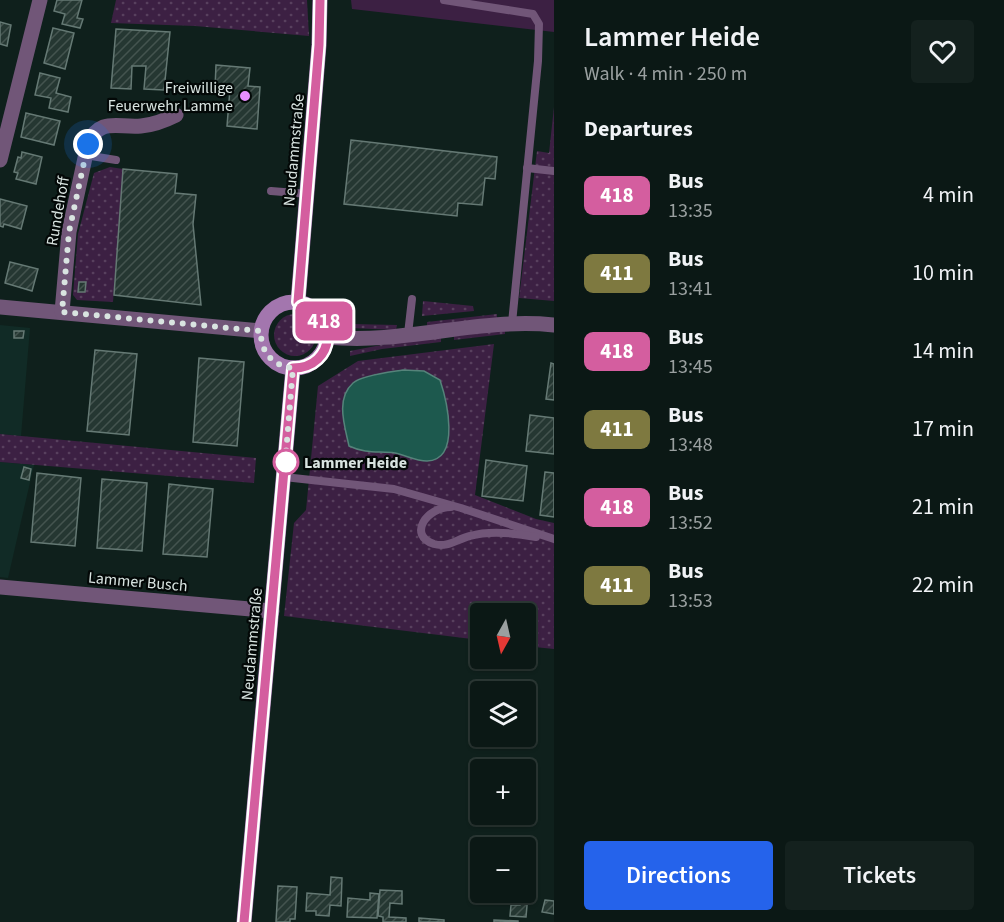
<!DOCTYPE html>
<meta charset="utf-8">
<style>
:root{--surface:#0b1815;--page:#14211e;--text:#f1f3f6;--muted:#9aa0a0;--line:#2b3734;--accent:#2563eb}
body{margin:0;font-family:"Source Sans 3",sans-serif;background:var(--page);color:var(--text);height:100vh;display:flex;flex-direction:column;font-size:22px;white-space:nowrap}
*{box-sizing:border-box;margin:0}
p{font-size:20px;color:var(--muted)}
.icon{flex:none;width:33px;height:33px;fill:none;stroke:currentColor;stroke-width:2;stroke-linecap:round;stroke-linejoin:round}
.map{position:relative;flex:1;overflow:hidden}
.sheet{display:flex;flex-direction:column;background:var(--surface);width:450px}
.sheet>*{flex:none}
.badge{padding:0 12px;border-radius:9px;font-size:21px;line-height:39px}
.needle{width:39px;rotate:188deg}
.fabs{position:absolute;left:470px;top:603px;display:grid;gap:12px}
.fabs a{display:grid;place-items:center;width:66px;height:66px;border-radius:6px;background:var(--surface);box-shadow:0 2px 4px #0004,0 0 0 2px var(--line);font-size:30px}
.you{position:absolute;width:30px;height:30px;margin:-15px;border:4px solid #fff;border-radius:50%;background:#1a73e8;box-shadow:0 0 0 9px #1a73e833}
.map>.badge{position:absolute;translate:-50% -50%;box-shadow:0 0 0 3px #fff}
h2{padding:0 30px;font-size:22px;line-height:54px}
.round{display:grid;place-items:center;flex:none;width:63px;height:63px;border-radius:6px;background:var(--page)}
.head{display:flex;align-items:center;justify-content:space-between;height:102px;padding:0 30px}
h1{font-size:28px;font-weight:600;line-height:45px}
.action{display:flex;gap:12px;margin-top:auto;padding:12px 30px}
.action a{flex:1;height:69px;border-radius:6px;background:var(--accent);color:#fff;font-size:24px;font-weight:600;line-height:69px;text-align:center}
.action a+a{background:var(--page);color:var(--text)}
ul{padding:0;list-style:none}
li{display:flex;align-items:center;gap:18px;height:78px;padding:0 30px}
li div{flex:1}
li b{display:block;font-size:22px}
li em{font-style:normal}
li .badge{min-width:66px;font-weight:700;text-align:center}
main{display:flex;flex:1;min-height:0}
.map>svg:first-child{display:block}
.built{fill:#112b26}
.grass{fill:url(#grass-dots)}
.pitch{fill:#3c2043}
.water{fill:#1d594e;stroke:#55837a;stroke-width:1.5}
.building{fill:url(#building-hatch);stroke:#657974;stroke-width:1.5}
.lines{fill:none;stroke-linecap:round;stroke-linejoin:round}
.service{stroke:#715678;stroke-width:8}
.minor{stroke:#715678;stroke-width:15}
.secondary{stroke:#a376ae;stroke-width:15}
.line-casing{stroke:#fff;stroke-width:14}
.line{stroke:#d45e9f;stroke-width:9}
.walk{stroke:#d9e4e1;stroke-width:6;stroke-dasharray:0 10.8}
.poi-dot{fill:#e88eff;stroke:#030807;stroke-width:2}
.stop-dot{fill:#fff;stroke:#d45e9f;stroke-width:3}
.labels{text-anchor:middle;stroke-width:4.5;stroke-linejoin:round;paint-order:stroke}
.poi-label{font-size:16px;fill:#d9e4e1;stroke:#030807;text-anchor:end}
.street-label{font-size:16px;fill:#d9e4e1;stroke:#030807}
.stop-label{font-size:16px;font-weight:bold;fill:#d9e4e1;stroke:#030807;text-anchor:start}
</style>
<main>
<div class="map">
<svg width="554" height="922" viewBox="0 0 554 922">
<defs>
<pattern id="grass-dots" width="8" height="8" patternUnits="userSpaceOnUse" patternTransform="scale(1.5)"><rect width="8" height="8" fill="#3c2043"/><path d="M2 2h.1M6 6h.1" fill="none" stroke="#58405e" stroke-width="1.8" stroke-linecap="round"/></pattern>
<pattern id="building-hatch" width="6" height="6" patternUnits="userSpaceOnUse" patternTransform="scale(1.5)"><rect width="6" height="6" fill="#253732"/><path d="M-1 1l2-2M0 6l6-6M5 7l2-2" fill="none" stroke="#44544f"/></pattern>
</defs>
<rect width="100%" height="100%" fill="#0f201c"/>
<!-- built -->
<g class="built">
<polygon points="0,325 30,328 21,436 0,434"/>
<polygon points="0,462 34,465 8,578 0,577"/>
</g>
<!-- grass -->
<g class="grass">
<polygon points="116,0 307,0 309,36 195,26 111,23"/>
<polygon points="554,107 554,301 519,298 537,151 549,153"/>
<polygon points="110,167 123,169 113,302 77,300 73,295 78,234 94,173"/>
<polygon points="423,301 473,306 474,311 422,316"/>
<polygon points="497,314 497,319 427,326 427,322"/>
<circle cx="295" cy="335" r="21"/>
<polygon points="351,324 397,325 396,330 351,328"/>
<polygon points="505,330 505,334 454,340 454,336"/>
<polygon points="441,338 441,342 382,349 350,356 350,351 381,345"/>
<polygon points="494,344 475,495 536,519 554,523 554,649 525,646 525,614 480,614 480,640 284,616 294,523 306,510 318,386 358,361"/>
<polygon points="0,434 256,458 254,483 0,462"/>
</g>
<!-- pitch -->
<polygon class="pitch" points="351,0 554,0 554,32 352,9"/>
<!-- water -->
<path class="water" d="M403 370 424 371 440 380C446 398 462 460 427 461 416 461 405 455 395 453 378 451 366 454 349 446 345 427 335 399 353 383 362 375 391 372 403 370Z"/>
<!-- building -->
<g class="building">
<polygon points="57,0 82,0 77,18 83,19 80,28 62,24 65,14 54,11"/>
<polygon points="0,22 11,25 7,46 0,44"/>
<polygon points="53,28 74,33 65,69 44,63"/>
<polygon points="116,29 170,32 164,90 144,89 146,66 132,66 131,89 111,88"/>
<polygon points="216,65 250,68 248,86 260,87 257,129 227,126 230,89 215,88"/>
<polygon points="40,73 60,78 56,93 71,97 68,112 49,108 51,98 35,95"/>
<polygon points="26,113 60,121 54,145 21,137"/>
<polygon points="351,140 497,157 495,179 485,178 482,205 458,203 457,216 344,204"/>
<polygon points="22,152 42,157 36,184 16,179 18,173 14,172 18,157 21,158"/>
<polygon points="123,169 177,174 175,193 196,195 193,224 201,305 114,295"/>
<polygon points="0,199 27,206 21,229 4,224 3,227 0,226"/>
<polygon points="10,262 38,269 32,291 5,283"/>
<polygon points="79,282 86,282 85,292 78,292"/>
<polygon points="14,331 24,331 23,338 14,338"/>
<polygon points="95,350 137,354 129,435 87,431"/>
<polygon points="199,358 244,362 237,446 193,442"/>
<polygon points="551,363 554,364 554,400 546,399"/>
<polygon points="530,415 554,418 554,454 526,451"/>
<polygon points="486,460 527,466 523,501 482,496"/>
<polygon points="24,467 31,469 29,480 21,478"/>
<polygon points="545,472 554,473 554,517 540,515"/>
<polygon points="37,473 81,478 75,546 31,542"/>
<polygon points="102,479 147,483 142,551 97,548"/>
<polygon points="169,484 213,489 207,557 163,554"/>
<polygon points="331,877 342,878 341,906 330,905 329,916 316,915 316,911 306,911 307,893 330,895"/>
<polygon points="278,886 297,887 295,919 290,919 290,922 276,922"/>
<polygon points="380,890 402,891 402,904 390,903 389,917 406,918 406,922 383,922 383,917 378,916"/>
<polygon points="370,893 379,894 377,918 347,917 348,898 370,900"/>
<polygon points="521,894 528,894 526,917 510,916 511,905 520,905"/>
<polygon points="545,900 554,901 554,914 542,912"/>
<polygon points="419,918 444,920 444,922 419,922"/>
<polygon points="494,920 518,921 518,922 494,922"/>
</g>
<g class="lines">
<!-- service -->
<g class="service">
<polyline points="444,0 533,14 539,24 538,61 512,323"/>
<polyline points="85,155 116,160"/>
<polyline points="527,168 554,171"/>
<polyline points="271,191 308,194"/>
<polyline points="408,334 412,299"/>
<polyline points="284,477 394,489 461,508 554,539"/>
<path d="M451 507C427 507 407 535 434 544 448 548 457 539 470 536 491 530 515 533 536 537"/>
</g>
<!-- minor -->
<g class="minor">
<polyline points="0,160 40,0"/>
<polyline points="0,307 261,331"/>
<path d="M62 312 69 232 88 144C100 117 117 128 141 126 154 125 164 121 176 115"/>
<path d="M328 337C403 345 479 317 554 325"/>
<polyline points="0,587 272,611"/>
</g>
<!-- secondary -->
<g class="secondary">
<circle cx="294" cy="335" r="33"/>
<polyline points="298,302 319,45 320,0"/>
<polyline points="244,922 293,368"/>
</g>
</g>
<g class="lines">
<defs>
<path id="line" d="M244 922 293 368C336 368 340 311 298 302L319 45 320 0"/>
</defs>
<!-- line casing -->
<use href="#line" class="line-casing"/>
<!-- line -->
<use href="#line" class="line"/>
<!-- walk -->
<path class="walk" d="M88 144 69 232 62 312 261 331C260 351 272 366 293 368L285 465 286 462"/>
</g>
<!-- markers -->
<circle class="poi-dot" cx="245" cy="96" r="6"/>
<circle class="stop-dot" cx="286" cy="462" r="12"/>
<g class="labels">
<!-- poi labels -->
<g class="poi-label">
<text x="233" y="93">Freiwillige<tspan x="233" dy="18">Feuerwehr Lamme</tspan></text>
</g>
<!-- street labels -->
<g class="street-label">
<text transform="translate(293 150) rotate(-85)" y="6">Neudammstraße</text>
<text transform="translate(57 211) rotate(-80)" y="6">Rundehoff</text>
<text transform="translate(138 581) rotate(5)" y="6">Lammer Busch</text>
<text transform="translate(251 644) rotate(-85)" y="6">Neudammstraße</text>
</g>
<!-- stop labels -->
<g class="stop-label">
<text x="304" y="468">Lammer Heide</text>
</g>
</g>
</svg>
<div class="fabs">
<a><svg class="needle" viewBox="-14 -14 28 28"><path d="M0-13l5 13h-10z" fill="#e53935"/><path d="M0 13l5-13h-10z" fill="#9aa0a0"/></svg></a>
<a><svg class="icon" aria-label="layers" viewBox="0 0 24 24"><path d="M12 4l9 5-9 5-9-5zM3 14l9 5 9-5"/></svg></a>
<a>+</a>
<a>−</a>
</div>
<div class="you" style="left:88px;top:144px"></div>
<b class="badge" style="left:324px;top:321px;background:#d45e9f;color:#fff">418</b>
</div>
<section class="sheet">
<div class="head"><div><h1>Lammer Heide</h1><p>Walk · 4 min · 250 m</p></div><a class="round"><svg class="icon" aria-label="heart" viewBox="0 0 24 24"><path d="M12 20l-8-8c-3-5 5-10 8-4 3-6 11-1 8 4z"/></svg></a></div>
<h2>Departures</h2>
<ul>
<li><span class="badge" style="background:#d45e9f;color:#fff">418</span><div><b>Bus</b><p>13:35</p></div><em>4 min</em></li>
<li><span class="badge" style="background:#7e7940;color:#fff">411</span><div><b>Bus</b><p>13:41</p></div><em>10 min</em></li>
<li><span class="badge" style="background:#d45e9f;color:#fff">418</span><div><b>Bus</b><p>13:45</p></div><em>14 min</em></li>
<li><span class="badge" style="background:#7e7940;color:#fff">411</span><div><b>Bus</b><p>13:48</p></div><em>17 min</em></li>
<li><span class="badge" style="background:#d45e9f;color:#fff">418</span><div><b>Bus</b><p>13:52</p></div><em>21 min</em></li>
<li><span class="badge" style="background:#7e7940;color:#fff">411</span><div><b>Bus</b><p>13:53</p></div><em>22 min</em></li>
</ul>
<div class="action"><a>Directions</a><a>Tickets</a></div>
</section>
</main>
